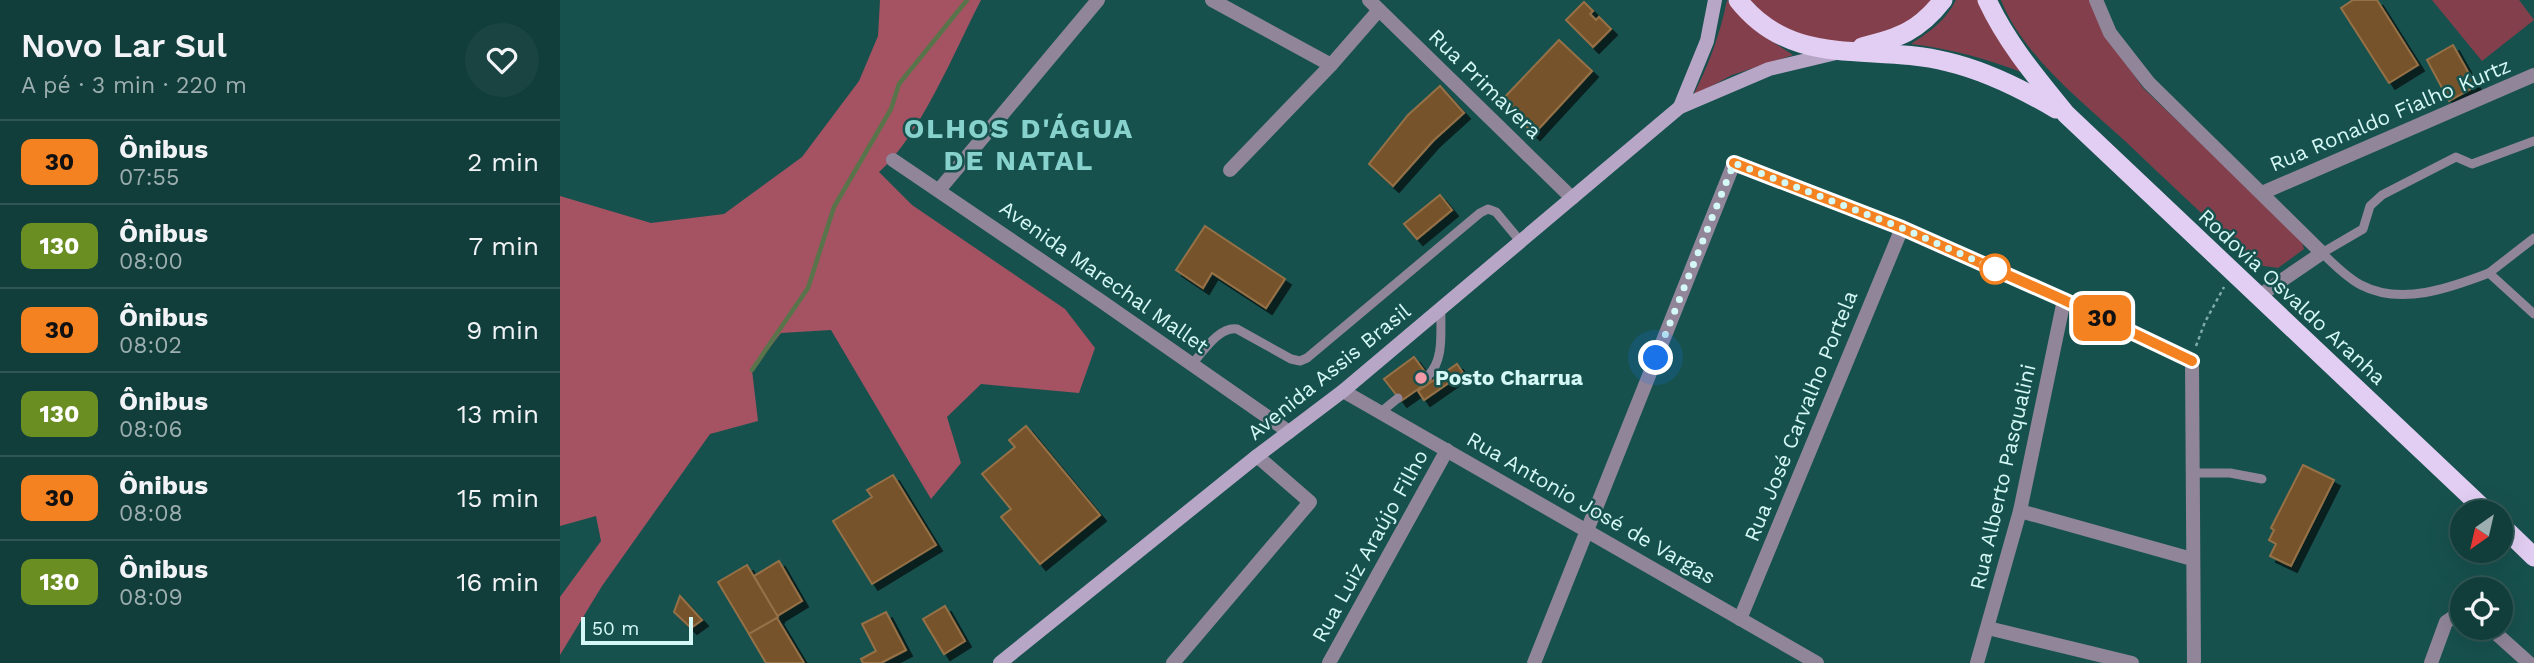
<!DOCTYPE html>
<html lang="pt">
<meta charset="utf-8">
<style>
:root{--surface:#113d3a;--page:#1a4442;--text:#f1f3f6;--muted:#9caeaf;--line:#305654}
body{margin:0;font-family:"Work Sans",sans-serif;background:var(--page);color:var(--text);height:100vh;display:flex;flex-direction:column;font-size:26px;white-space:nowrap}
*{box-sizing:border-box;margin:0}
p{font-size:23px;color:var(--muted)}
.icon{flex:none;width:38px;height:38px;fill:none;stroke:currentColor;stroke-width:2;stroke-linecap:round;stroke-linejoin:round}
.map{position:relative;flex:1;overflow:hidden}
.side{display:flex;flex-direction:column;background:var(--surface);width:560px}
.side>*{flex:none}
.badge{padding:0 14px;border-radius:10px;font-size:24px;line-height:46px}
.needle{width:46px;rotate:214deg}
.controls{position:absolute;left:1890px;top:500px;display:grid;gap:14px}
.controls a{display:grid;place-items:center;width:63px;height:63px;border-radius:50%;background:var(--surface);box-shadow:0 7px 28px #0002,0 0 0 2px var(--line);font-size:35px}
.scale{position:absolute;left:21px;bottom:18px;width:112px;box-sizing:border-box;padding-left:7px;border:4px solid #d4f8f5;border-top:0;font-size:19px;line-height:24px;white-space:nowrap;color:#d4f8f5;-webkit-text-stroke:5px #17514e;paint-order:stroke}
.you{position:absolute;width:35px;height:35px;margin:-18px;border:5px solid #fff;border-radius:50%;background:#1a73e8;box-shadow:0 0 0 10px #1a73e833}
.map>.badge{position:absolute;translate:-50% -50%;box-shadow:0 0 0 4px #fff}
.round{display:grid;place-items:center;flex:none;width:74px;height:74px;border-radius:37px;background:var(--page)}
.summary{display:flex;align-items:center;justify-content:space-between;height:119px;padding:0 21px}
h1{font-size:33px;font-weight:600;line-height:52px}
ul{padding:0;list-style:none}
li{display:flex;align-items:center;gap:21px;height:84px;padding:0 21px;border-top:2px solid var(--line)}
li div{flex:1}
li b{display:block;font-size:26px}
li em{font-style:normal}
li .badge{min-width:77px;font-weight:700;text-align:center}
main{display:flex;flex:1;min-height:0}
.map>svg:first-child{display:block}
.green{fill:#843f4c}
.forest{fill:#a55362}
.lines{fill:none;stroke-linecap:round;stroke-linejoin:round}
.stream{stroke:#59744a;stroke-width:4.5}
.building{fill:#765329;stroke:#967147;stroke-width:2;filter:url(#shadow)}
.path{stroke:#7daba8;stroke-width:2.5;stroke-dasharray:3.5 3.5;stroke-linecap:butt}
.service{stroke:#908599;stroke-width:9}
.minor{stroke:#908599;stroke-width:14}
.tertiary{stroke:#908599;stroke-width:14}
.secondary{stroke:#b8a6c7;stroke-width:14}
.trunk{stroke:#e2cef2;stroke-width:19}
.line-casing{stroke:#fff;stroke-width:16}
.line{stroke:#f58220;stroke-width:10}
.walk{stroke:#d4f8f5;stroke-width:7;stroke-dasharray:0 12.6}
.stop-dot{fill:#fff;stroke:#f58220;stroke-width:3.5}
.poi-dot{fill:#f39aa8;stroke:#17514e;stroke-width:2.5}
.labels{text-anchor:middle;stroke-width:5;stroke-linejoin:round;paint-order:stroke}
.street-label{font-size:21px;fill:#d4f8f5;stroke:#17514e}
.poi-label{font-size:21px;font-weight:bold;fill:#d4f8f5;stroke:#17514e;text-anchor:start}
.district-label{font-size:28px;font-weight:bold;letter-spacing:2px;fill:#88d2cd;stroke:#17514e}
</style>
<main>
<section class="side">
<div class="summary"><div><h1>Novo Lar Sul</h1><p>A pé · 3 min · 220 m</p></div><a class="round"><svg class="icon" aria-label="heart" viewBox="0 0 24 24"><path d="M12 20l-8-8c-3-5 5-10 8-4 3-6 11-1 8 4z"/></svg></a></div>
<ul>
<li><span class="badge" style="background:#f58220;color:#111">30</span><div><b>Ônibus</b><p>07:55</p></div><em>2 min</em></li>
<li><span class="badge" style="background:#6b8e23;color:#fff">130</span><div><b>Ônibus</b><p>08:00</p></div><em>7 min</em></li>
<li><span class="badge" style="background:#f58220;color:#111">30</span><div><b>Ônibus</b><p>08:02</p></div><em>9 min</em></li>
<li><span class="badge" style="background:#6b8e23;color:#fff">130</span><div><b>Ônibus</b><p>08:06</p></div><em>13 min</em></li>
<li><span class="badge" style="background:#f58220;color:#111">30</span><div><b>Ônibus</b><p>08:08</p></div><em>15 min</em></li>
<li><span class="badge" style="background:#6b8e23;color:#fff">130</span><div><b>Ônibus</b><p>08:09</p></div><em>16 min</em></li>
</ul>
</section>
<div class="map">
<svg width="1974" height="663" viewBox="0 0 1974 663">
<defs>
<filter id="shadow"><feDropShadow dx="6" dy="6" stdDeviation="0" flood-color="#0009"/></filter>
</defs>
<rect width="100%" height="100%" fill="#17514e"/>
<!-- green -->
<g class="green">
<path d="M1167 0 1199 33 1233 55 1172 75 1133 96C1149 64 1160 35 1167 0Z"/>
<polygon points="1190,0 1374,0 1351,23 1305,43 1256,42 1211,21"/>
<path d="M1396 0H1419L1466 74C1428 59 1392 49 1351 44 1371 31 1385 21 1396 0Z"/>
<path d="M1441 0H1529L1545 33 1583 88 1741 239 1744 249 1718 268 1697 265C1653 224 1608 182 1564 140 1522 102 1462 54 1441 0Z"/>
<polygon points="1872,0 1959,0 1974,20 1922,61"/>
</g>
<!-- forest -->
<path class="forest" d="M320 0H421C395 50 360 136 319 172L352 205 505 309 535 348 519 393 421 384 387 417 401 463 371 499 271 330 221 333 192 370 198 421 150 434 42 586 0 655V597L41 541 36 516 0 526V196L91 223 164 214 242 157 299 81 318 36Z"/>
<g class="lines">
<!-- stream -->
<polyline class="stream" points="192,370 248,288 274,207 331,109 339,84 407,0"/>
</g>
<!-- building -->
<g class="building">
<polygon points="1793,0 1817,0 1858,65 1829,83 1781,8"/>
<polygon points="1024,2 1033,11 1030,14 1036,20 1039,17 1051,29 1033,47 1006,20"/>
<polygon points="999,40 1032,71 974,134 940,102"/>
<polygon points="1893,45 1916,86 1889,101 1867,60"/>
<polygon points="880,86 904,113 873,141 833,186 809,164 848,115"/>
<polygon points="880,195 892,210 857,239 844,224"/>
<polygon points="645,226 725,279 706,308 652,273 643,288 616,270"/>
<polygon points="854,357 871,380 841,401 824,379"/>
<polygon points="897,364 903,373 864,400 858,391"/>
<polygon points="466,426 540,515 480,564 441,517 451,509 422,474 455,447 449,440"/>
<polygon points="1743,465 1774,480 1731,566 1710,556 1716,544 1709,540 1714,530 1711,528"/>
<polygon points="333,475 376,545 312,584 273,521 312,497 307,490"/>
<polygon points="219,561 242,601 217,616 194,576"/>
<polygon points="187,565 218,617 189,634 158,582"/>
<polygon points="120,596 142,620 131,628 114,612"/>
<polygon points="385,606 405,641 384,654 363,619"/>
<polygon points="326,612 346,650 321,663 303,663 301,659 316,651 302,624"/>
<polygon points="217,618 244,663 206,663 189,634"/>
</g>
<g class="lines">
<!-- path -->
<polyline class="path" points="1636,346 1645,322 1664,287"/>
<!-- service -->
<g class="service">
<path d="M1974 141 1912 164 1896 157 1822 195 1810 206 1803 229 1762 253C1774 264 1786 277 1801 285 1841 306 1890 288 1929 273L1974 314"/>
<polyline points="1929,273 1974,238"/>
<path d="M632 364C643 352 659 326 677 329L731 359 740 361 747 358 920 213 928 209 936 212 961 242"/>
<path d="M868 376C885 359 880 331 881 309"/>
<polyline points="821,412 838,398"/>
<polyline points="1632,473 1670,473 1702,479"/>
</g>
<!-- minor -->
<g class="minor">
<polyline points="652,0 771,65"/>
<polyline points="809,0 1012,198"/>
<polyline points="1536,0 1550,33 1589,83 1762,253 1699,296"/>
<polyline points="333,160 541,301 729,432"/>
<polyline points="670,170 771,65 819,10"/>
<polyline points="379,190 538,0"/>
<polyline points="1702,193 1974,75"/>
<polyline points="1460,511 1632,559"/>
<polyline points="1180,619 1342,228"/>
<polyline points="1428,628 1572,663"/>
<polyline points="1930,628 1969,663"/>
<polyline points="613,663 750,502 697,456"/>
<polyline points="769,663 887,450"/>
<polyline points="974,663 1174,163 1342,228 1504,300 1632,361 1634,663"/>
<polyline points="1417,663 1460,511 1504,300"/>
<polyline points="1871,663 1886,622 1902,611"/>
</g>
<!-- tertiary -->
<polyline class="tertiary" points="783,391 1257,663"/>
<!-- secondary -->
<g class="secondary">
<polyline points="1120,107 1147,41 1155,0"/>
<polyline points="440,663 697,456 783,391 1120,107 1209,69 1276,53"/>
</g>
<!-- trunk -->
<g class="trunk">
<path d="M1178 0C1234 71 1311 42 1388 62 1426 71 1462 89 1496 109"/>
<path d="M1427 0C1447 43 1476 77 1506 114L1928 513"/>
<path d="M1302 47C1339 38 1359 31 1383 0"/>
<polyline points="1941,525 1974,557"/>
</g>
</g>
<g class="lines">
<defs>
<polyline id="line" points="1174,163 1342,228 1504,300 1632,361"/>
</defs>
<!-- line casing -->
<use href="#line" class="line-casing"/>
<!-- line -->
<use href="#line" class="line"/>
<!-- walk -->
<polyline class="walk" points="1096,358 1174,163 1342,228 1435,269"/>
</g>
<!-- markers -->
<circle class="stop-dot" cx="1435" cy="269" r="14"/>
<circle class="poi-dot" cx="861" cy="378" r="7"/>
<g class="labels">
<!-- street labels -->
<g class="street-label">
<text transform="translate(925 84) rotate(44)" y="7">Rua Primavera</text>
<text transform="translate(1830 115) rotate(-23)" y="7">Rua Ronaldo Fialho Kurtz</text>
<text transform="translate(544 277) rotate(35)" y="7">Avenida Marechal Mallet</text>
<text transform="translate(1732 297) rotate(43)" y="7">Rodovia Osvaldo Aranha</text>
<text transform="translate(769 372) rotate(-39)" y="7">Avenida Assis Brasil</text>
<text transform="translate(1241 416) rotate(-68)" y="7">Rua José Carvalho Portela</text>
<text transform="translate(1443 477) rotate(-77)" y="7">Rua Alberto Pasqualini</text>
<text transform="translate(1031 508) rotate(30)" y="7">Rua Antonio José de Vargas</text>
<text transform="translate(810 546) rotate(-61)" y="7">Rua Luiz Araújo Filho</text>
</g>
<!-- poi labels -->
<g class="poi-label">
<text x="875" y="385">Posto Charrua</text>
</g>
<!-- district labels -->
<g class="district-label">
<text x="459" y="138">OLHOS D'ÁGUA<tspan x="459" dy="32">DE NATAL</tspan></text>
</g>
</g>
</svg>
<div class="controls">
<a><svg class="needle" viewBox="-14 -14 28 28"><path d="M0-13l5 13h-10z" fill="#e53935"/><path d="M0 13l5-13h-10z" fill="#9caeaf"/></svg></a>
<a><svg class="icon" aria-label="locate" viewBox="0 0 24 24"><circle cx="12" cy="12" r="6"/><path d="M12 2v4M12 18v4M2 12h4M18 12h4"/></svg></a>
</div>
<div class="scale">50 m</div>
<div class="you" style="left:1096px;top:358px"></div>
<b class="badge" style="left:1542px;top:318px;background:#f58220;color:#111">30</b>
</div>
</main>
